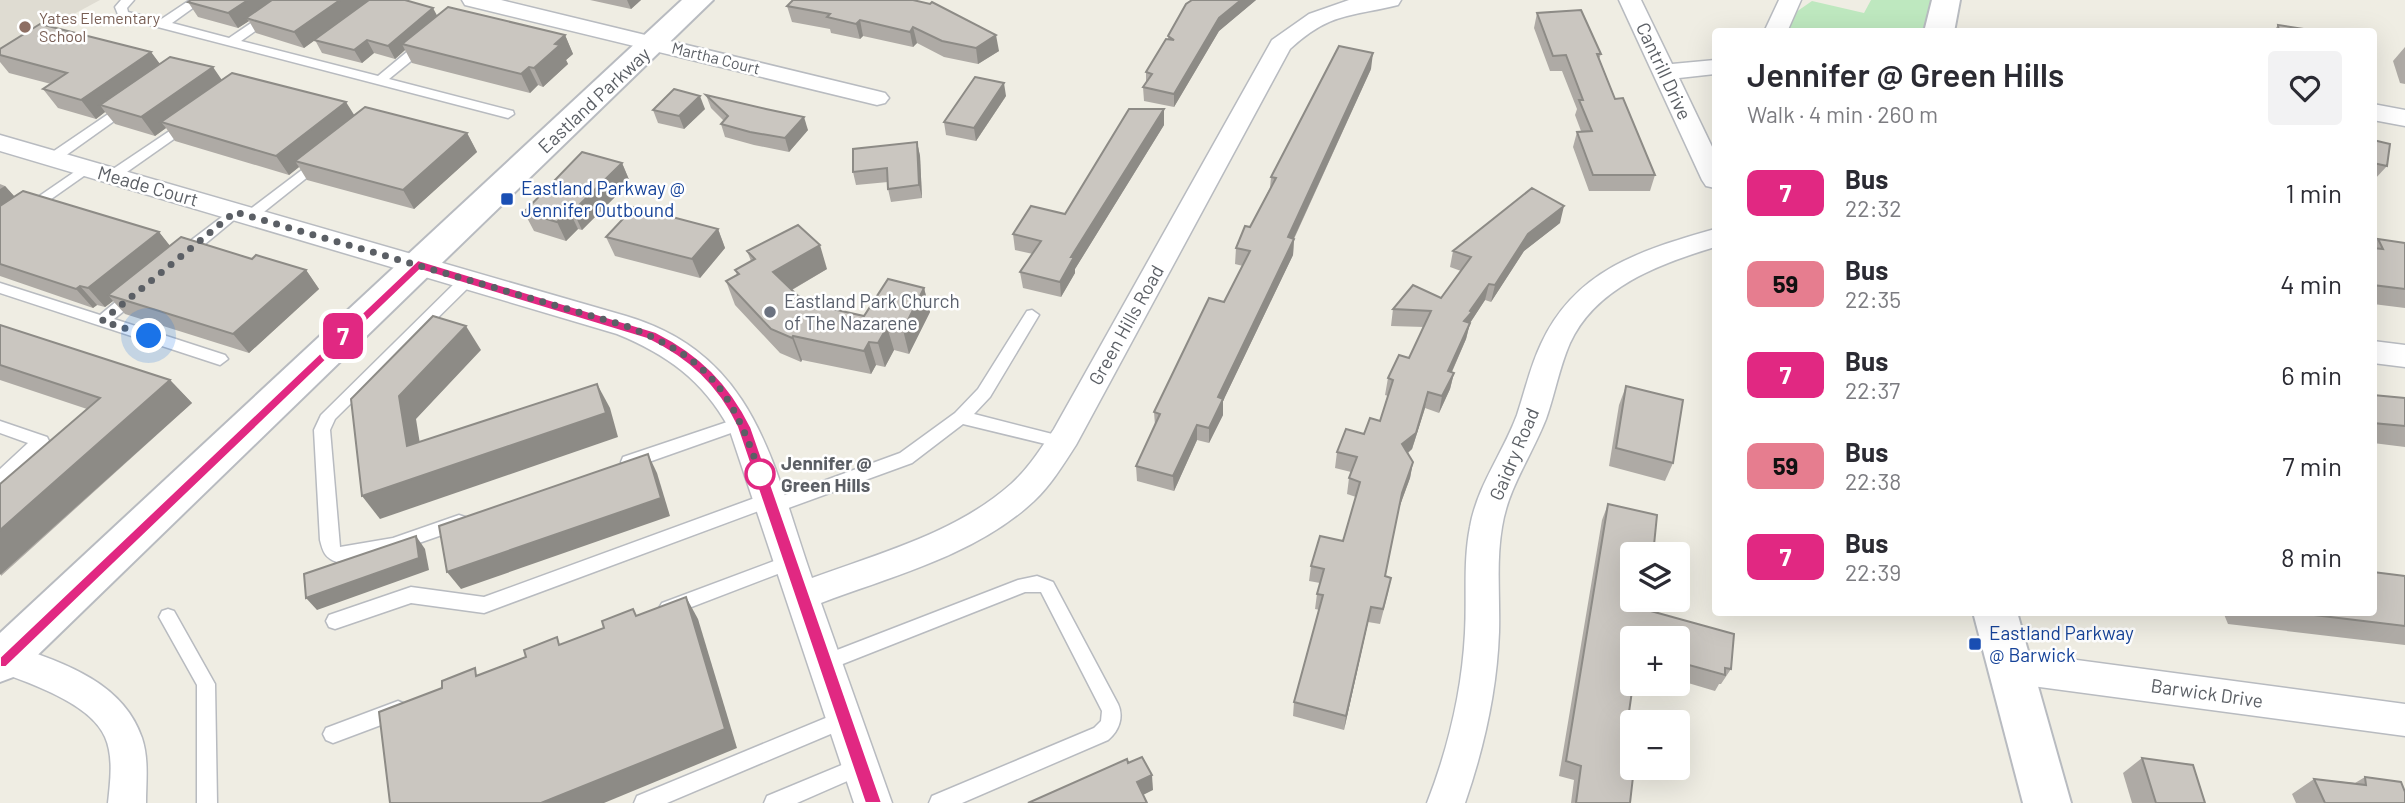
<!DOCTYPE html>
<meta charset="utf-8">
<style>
:root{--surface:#fff;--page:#f2f2f3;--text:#2b2b33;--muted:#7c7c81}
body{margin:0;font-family:Barlow,sans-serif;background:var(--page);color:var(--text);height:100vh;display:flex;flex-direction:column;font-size:26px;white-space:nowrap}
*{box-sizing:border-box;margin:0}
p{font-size:23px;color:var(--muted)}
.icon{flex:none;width:38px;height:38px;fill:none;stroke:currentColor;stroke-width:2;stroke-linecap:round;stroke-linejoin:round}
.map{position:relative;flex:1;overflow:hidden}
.side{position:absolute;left:1712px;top:28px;width:665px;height:588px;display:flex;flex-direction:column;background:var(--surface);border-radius:7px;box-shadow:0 7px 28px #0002}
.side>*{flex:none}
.badge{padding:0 14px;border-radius:10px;font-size:24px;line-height:46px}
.tools{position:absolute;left:1620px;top:542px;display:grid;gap:14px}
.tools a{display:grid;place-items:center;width:70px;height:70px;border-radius:7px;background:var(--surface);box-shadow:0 7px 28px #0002;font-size:35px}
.you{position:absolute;width:35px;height:35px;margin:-18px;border:5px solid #fff;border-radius:50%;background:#1a73e8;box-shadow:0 0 0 10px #1a73e833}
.map>.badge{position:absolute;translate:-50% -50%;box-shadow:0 0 0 4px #fff}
.round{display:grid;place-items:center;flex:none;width:74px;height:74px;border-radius:7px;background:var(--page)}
.headline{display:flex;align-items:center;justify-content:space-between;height:119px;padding:0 35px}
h1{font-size:33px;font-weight:600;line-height:52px}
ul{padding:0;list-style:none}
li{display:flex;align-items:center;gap:21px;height:91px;padding:0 35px}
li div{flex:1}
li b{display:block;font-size:26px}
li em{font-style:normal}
li .badge{min-width:77px;font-weight:700;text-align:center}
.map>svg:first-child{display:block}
.education{fill:#dfdcd2}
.green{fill:#bee8bf}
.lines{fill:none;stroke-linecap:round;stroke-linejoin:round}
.service-casing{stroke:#b8bbc0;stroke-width:3}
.minor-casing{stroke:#b8bbc0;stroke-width:3}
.tertiary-casing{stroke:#b8bbc0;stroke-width:4}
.service{fill:#fff;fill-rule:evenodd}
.minor{fill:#fff;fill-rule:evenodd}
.tertiary{fill:#fff;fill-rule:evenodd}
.wall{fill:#aeaaa5}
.shaded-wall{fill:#8d8b86}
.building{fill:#cac6c0;stroke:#8d8b86;stroke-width:2}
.line{fill:#e12882;stroke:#fff;stroke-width:2}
.walk{stroke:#5b5f65;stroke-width:7;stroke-dasharray:0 12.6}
.education-dot{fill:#8d6e63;stroke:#fff;stroke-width:2.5}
.transit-dot{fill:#1a4fb4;stroke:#fff;stroke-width:2.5}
.worship-dot{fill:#6b7280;stroke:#fff;stroke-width:2.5}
.stop-dot{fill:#fff;stroke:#e12882;stroke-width:3.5}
.labels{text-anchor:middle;stroke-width:5;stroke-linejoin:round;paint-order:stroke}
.far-education-label{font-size:16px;fill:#785e54;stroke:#fff;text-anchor:start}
.far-street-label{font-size:16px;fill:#5b5f65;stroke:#fff}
.street-label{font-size:19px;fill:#5b5f65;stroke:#fff}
.transit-label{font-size:19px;fill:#164399;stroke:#fff;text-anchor:start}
.worship-label{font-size:19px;fill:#5b616d;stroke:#fff;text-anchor:start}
.stop-label{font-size:19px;font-weight:bold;fill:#5b5f65;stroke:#fff;text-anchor:start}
</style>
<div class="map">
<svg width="2405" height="803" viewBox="0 0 2405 803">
<rect width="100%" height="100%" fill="#efede3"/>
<!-- education -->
<polygon class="education" points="0,0 100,0 0,54"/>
<!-- green -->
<polygon class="green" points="1871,0 1931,0 1926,31 1767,32 1812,1 1864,13"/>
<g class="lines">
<defs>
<g id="service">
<polygon points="121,0 134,0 127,8 128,12 160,20 190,0 204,0 172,23 229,38 285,0 299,0 241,41 378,76 419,42 427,42 427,48 389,79 513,111 514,114 508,118 119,17 115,7"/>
<polygon points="126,102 131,103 131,109 58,161 48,161 48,155"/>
<polygon points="186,120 191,121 191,127 117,179 107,179 105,176 107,173"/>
<polygon points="319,157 326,161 324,164 255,219 245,219 243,216 245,213"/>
<polygon points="86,164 93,168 91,171 0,235 0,223"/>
<polygon points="235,207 242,212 240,215 187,259 177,259 175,255 177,251"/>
<path d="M468 274 475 279 473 283 335 419 330 430 340 547 393 538 459 515 465 517 467 522 465 527 393 552 337 562C325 558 323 552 320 540L314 430 321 415 463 275Z"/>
<polygon points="0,283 100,315 130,290 140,290 142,294 140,298 114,319 225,355 228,359 220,365 0,293"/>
<polygon points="1032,310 1039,315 990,397 974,414 1068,438 1070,442 1068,446 1062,448 963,424 912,463 772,514 764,509 484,613 411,603 335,629 329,627 326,621 329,615 411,587 484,597 763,495 769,493 777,498 900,453 955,413 978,389 1027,311"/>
<polygon points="742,417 748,419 750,423 748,427 629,469 623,467 621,462 623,457"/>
<polygon points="0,421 47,437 49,441 6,484 0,486 0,469 28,443 0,433"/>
<polygon points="790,555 796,557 799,562 796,567 668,616 662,613 659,608 662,603"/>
<path d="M1037 576 1053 582 1118 704C1124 717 1119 731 1108 740L962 803H929L932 796 1094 728 1101 721 1102 711 1041 592H1025L825 671 819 669 816 663 819 657 1018 580Z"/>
<polygon points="168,609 174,611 215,684 217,803 197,803 197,685 159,617 162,611"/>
<polygon points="398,701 405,704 407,710 405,716 333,743 326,740 323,734 326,728"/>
<polygon points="845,710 852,713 854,719 852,725 667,803 634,803 637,796"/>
<polygon points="861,757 868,760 871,766 868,772 797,803 764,803 767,796"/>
</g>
<g id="minor">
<polygon points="462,0 501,0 877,91 885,93 889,98 885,103 877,105 465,5"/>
<path d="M1349 0H1401L1398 5C1350 17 1330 12 1290 49L1076 445C1063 465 1051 485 1034 501 976 555 893 576 821 603L892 803H854L729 428C703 380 666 354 617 334L0 151V135L626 316C757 355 772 464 812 578 880 553 956 533 1011 484 1029 468 1041 448 1054 429L1272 40 1309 14Z"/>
<polygon points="1619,0 1641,0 1672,64 1715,60 1715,74 1679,78 1715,153 1715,188 1706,186 1702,180"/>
<polygon points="1779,0 1801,0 1787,32 1764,32"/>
<polygon points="2373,104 2405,110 2405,126 2373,120"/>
<path d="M1715 229V247C1659 264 1596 287 1570 343 1559 368 1555 394 1546 419 1532 455 1508 488 1502 527 1496 562 1500 597 1499 632 1497 690 1484 748 1465 803H1427C1448 749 1462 691 1465 633 1467 597 1463 562 1470 527 1477 486 1503 453 1517 415 1525 391 1530 367 1541 344 1575 270 1641 250 1715 229Z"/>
<polygon points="2373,341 2405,345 2405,367 2373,363"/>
<path d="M0 641C54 660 122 678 142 738 149 759 146 782 146 803H108C110 783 114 757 105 737 91 704 32 684 0 672Z"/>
<polygon points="2009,651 2405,704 2405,736 2009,683 1997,678 1992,667 1997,656"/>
</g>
<g id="tertiary">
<polygon points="682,0 713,0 16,676 0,682 0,633"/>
<polygon points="1932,0 1960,0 1954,32 1924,32"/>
<polygon points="1973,612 2017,612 2071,803 2023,803"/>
</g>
</defs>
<!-- service casing -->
<use href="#service" class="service-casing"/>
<!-- minor casing -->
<use href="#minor" class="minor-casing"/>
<!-- tertiary casing -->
<use href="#tertiary" class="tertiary-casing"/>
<!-- service -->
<use href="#service" class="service"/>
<!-- minor -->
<use href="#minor" class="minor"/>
<!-- tertiary -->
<use href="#tertiary" class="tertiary"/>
</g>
<!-- wall -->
<g class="wall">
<polygon points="590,0 641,0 631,9"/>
<polygon points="913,0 999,51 978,64 944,57 917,43 913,47 863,36 860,39 831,33 830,29 792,22 787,6"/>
<polygon points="1192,0 1256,0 1219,31 1174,107 1144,101 1143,87 1146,82 1146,72 1168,39 1168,36"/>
<polygon points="188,2 437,16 565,35 573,54 566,60 568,64 543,87 538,85 530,93 412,63 405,50 395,59 374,53 362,63 322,53 315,40 304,48 256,33 249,21 238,28 198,17"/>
<polygon points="1537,13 1601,54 1599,59 1615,99 1655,175 1650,191 1589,191 1573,147 1577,132 1581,131 1575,115 1577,109 1562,71 1550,71 1534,28"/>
<polygon points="2278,25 2304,32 2273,32"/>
<polygon points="2405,47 2405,84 2400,83 2393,61"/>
<polygon points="0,49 151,52 160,64 354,115 467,133 477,152 414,209 307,180 299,167 289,175 175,141 166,128 155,136 115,124 105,112 96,119 58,108 43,89 51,84 9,73 0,62"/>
<polygon points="1371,69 1294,239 1293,255 1223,401 1223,415 1209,443 1197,440 1174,491 1137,481 1136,466 1155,425 1154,412 1224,302 1243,266 1235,264 1236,248 1250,227 1270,188 1271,177"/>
<polygon points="706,95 808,130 789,152 754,145 725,137 721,124 724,121 711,108"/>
<polygon points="1006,96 976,141 946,135 944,122"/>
<polygon points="705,109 684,129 658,123 653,110"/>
<polygon points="1164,109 1164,125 1075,269 1075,273 1061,297 1023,288 1020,272 1033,254 1015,250 1013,234 1065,214"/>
<polygon points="2373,140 2387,166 2375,179 2373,178"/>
<polygon points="917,142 920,156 922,198 891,202 888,189 888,182 856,185 853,172"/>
<polygon points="622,163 630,182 582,230 578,229 566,241 534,231 524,212"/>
<polygon points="0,184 5,186 15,197 159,232 170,246 252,259 306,270 319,289 249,353 125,314 113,301 105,307 97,305 93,308 0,276"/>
<polygon points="1560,223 1524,251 1491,302 1485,300 1470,323 1466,339 1452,372 1454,373 1450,389 1439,413 1425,408 1412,449 1408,453 1413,462 1410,478 1399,508 1385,576 1391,578 1388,593 1380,624 1368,622 1344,730 1293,716 1294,702 1320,610 1315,609 1317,594 1320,583 1309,581 1311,566 1343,541 1356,497 1347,494 1349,478 1351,472 1335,468 1337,452 1364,434 1380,421 1388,396 1385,395 1388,378 1409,358 1424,327 1391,326 1393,309 1441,298 1461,271 1450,267 1453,251"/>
<polygon points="718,229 725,248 700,278 615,256 606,237"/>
<polygon points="2378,239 2405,243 2405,308 2373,304 2373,244"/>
<polygon points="747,251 827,269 792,290 797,295 815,305 864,316 924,288 930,312 909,354 894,350 885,367 876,365 871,374 802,360 801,362 780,353 735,305 726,281 737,275 735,270 751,261"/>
<polygon points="0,325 170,380 192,403 1,576 0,484 87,409 0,380"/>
<polygon points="1626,386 1673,463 1665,481 1609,466 1619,405"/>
<polygon points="2373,395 2404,398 2405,397 2405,447 2373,443"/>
<polygon points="1608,504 1647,610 1731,669 1721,684 1719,684 1715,691 1678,680 1678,639 1633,639 1626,733 1630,803 1571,803 1574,780 1559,776 1602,520"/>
<polygon points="2405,576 2405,645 2228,624 2223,612 2373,612"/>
<polygon points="2142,758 2205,803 2132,803 2123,773"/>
<polygon points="2365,777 2405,803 2296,803 2292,794 2314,779 2355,783"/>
</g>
<!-- shaded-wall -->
<g class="shaded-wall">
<polygon points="248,0 280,0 246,18 249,21 238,28 228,13"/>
<polygon points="340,0 368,0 369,1 304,48 294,32"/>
<polygon points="627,0 641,0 631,9"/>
<polygon points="1241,0 1256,0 1219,31 1174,107 1174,94 1219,18"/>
<polygon points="433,8 440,21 402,44 405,50 395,59 388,46"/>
<polygon points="860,20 863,36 860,39 856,24"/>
<polygon points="913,27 917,43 913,47 910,32"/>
<polygon points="565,35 573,54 566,60 568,64 543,87 534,68 555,44"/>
<polygon points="996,35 999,51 978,64 976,48"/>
<polygon points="367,40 374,53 362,63 354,50"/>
<polygon points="151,52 165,71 100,105 105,112 96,119 81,100"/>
<polygon points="1373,53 1371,69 1287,253 1288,237"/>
<polygon points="213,67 226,86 161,122 166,128 155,136 141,117"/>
<polygon points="529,67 538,85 530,93 521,74"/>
<polygon points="1004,83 1006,96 976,141 974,128"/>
<polygon points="700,96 705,109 684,129 679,116"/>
<polygon points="346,102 358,121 295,161 299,167 289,175 276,156"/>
<polygon points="1164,109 1164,125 1075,269 1075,273 1061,297 1060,282 1071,257"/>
<polygon points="804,117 808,130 789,152 785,138"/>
<polygon points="467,133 477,152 414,209 403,190"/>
<polygon points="917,142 920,156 922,198 919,185"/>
<polygon points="622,163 630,182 582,230 573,211"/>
<polygon points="5,186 22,205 0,220 0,189"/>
<polygon points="1564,206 1560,223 1524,251 1491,302 1495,285 1528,234"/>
<polygon points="569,210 578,229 566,241 557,222"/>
<polygon points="718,229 725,248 700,278 692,259"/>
<polygon points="159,232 174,251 108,295 113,301 105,307 88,288"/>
<polygon points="1294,239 1293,255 1223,401 1223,415 1209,443 1209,428 1218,397"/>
<polygon points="820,245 827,269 781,296 773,272"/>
<polygon points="306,270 319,289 249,353 233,334"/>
<polygon points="1489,284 1485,300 1470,323 1466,339 1445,387 1448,371 1464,321"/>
<polygon points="80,286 97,305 93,308 76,289"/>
<polygon points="924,288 930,312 909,354 903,330"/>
<polygon points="466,326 481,350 416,419 424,469 407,446 399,396"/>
<polygon points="887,327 894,350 885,367 878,343"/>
<polygon points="793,336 802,360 801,362 792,338"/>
<polygon points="869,342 876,365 871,374 864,351"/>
<polygon points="1454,373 1450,389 1439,413 1442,396"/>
<polygon points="170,380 192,403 0,575 0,530"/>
<polygon points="597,384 610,408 618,437 380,519 362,496"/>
<polygon points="1428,392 1425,408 1412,449 1399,460 1402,444"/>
<polygon points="1197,425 1197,440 1174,491 1173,476"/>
<polygon points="648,454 657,473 670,516 461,589 447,572"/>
<polygon points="1413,462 1410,478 1399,508 1402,493"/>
<polygon points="416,536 425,549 429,570 317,610 306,598"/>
<polygon points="686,597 698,619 737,748 604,803 541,803"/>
<polygon points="1371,607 1368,622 1344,730 1346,716"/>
<polygon points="1152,775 1153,790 1139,797 1137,782"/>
</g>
<!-- building -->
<g class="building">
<polygon points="191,0 248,0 228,13 188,2"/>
<polygon points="272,0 340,0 294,32 246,18"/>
<polygon points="369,0 405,0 433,8 388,46 367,40 354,50 314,40"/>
<polygon points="793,0 913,0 930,4 932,2 996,35 976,48 942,41 913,27 910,32 860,20 856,24 827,17 830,14 787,6"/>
<polygon points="1192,0 1241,0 1219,18 1174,94 1143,87 1152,74 1146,72 1166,39 1174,40 1168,36 1186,4"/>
<polygon points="448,7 565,35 555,44 560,45 534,68 529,67 521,74 402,44"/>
<polygon points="1581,10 1601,54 1597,54 1615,99 1623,98 1655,175 1593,175 1577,132 1592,131 1579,100 1583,100 1566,55 1553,56 1537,13"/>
<polygon points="40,24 151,52 81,100 43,89 67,73 0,55 0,49"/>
<polygon points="2278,25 2303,29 2304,32 2279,32"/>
<polygon points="1339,46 1373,53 1288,237 1294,239 1218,397 1223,399 1209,428 1197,425 1173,476 1136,466 1160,414 1154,412 1209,298 1224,302 1250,251 1236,248 1245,226 1250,227 1276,178 1271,177"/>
<polygon points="170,57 213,67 141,117 100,105"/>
<polygon points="232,73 346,102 276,156 161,122"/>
<polygon points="975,77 1004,83 974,128 944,122"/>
<polygon points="674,89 700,96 679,116 653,110"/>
<polygon points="706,95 766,109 804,117 785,138 750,132 721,124 728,116"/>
<polygon points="365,107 467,133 403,190 295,161"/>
<polygon points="1129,109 1164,109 1071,257 1074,257 1060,282 1020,272 1041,241 1013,234 1031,206 1065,214"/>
<polygon points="2373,140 2390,144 2387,166 2373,163"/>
<polygon points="917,142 919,185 888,189 887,168 853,172 853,149"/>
<polygon points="582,152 622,163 573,211 569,210 557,222 524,212"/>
<polygon points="1532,188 1564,206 1528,234 1495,285 1489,284 1470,311 1472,312 1464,321 1470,323 1448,371 1454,373 1442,396 1428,392 1416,433 1402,444 1413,462 1402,493 1385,576 1391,578 1383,609 1371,607 1346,716 1294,702 1323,595 1317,594 1324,569 1311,566 1320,536 1343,541 1360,482 1349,478 1357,457 1337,452 1346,429 1364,434 1370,418 1380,421 1393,380 1388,378 1399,355 1409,358 1431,311 1393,309 1413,285 1441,298 1471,257 1453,251"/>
<polygon points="23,191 159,232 88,288 80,286 76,289 0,264 0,206"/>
<polygon points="634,207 718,229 692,259 606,237"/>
<polygon points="798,225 820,245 773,272 797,295 815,305 864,316 888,279 924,288 903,330 887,327 878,343 869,342 864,351 793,336 792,338 771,329 726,281 739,274 735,270 755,259 747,251"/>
<polygon points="181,237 252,259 256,255 306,270 233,334 108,295"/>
<polygon points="2378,239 2405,243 2405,289 2373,285 2373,248 2383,249"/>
<polygon points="433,316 466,326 399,396 407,446 597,384 606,413 362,496 351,399"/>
<polygon points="0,325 170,380 0,530 0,484 100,398 0,365"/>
<polygon points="1626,386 1683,400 1673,463 1616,448"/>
<polygon points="2373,395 2405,398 2405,426 2373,423"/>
<polygon points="648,454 661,498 447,572 439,526"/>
<polygon points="1608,504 1657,515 1653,555 1633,555 1633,600 1648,600 1647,610 1734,634 1731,669 1725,668 1725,675 1678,662 1678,639 1633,639 1633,684 1626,733 1633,735 1633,768 1634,768 1630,803 1576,803 1581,766 1566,761"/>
<polygon points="416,536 419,558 306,598 304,574"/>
<polygon points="2373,572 2405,576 2405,626 2289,612 2373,612"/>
<polygon points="686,597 725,729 541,803 390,803 379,712 442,688 442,681 475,668 476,676 526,657 524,650 557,637 559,645 604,628 602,621 633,609 636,616"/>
<polygon points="1142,757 1152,775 1137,782 1147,803 1028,803 1127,759 1128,763"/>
<polygon points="2142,758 2193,765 2205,803 2156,803"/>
<polygon points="2365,777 2401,782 2405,792 2405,803 2325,803 2314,779 2366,785"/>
</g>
<!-- line -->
<path class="line" d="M418 260 656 332C700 354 729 383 751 427L882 803H865L737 427C717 385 688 359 647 339L420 270 6 667H0V657Z"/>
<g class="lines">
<!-- walk -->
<path class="walk" d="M149 336 102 321 235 212 626 326C709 358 732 391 760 474"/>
</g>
<!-- markers -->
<circle class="education-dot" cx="25" cy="27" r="7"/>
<g class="transit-dot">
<rect x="500" y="192" width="14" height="14" rx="3.5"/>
<rect x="1968" y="637" width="14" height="14" rx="3.5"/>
</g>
<circle class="worship-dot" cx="770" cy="312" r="7"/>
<circle class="stop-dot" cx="760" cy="474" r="14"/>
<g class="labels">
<!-- far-education labels -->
<g class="far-education-label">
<text x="39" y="24">Yates Elementary<tspan x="39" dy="18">School</tspan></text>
</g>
<!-- far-street labels -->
<g class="far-street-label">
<text transform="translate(716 58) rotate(14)" y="6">Martha Court</text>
</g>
<!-- street labels -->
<g class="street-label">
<text transform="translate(1664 71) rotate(65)" y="7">Cantrill Drive</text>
<text transform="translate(594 100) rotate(-43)" y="7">Eastland Parkway</text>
<text transform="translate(148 186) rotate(16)" y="7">Meade Court</text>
<text transform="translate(1126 325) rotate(-61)" y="7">Green Hills Road</text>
<text transform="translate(1514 454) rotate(-67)" y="7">Gaidry Road</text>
<text transform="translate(2207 693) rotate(8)" y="7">Barwick Drive</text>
</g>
<!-- transit labels -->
<g class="transit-label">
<text x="521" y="195">Eastland Parkway @<tspan x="521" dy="22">Jennifer Outbound</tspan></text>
<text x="1989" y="640">Eastland Parkway<tspan x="1989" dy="22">@ Barwick</tspan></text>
</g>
<!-- worship labels -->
<g class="worship-label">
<text x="784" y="308">Eastland Park Church<tspan x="784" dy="22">of The Nazarene</tspan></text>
</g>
<!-- stop labels -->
<g class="stop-label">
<text x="781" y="470">Jennifer @<tspan x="781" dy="22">Green Hills</tspan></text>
</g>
</g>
</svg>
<div class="tools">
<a><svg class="icon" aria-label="layers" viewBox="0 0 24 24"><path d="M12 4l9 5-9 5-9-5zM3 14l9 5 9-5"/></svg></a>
<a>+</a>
<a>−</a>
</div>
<div class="you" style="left:149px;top:336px"></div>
<b class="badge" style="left:343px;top:336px;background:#e12882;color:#fff">7</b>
<section class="side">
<div class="headline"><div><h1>Jennifer @ Green Hills</h1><p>Walk · 4 min · 260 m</p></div><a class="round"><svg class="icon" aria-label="heart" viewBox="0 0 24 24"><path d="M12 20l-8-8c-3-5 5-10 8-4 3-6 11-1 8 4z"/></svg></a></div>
<ul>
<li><span class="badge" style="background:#e12882;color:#fff">7</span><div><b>Bus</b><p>22:32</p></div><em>1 min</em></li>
<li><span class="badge" style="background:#e67d8f;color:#111">59</span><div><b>Bus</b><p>22:35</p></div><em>4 min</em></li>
<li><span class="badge" style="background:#e12882;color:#fff">7</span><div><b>Bus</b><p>22:37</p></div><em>6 min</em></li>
<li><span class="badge" style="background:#e67d8f;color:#111">59</span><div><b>Bus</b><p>22:38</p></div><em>7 min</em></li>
<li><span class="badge" style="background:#e12882;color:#fff">7</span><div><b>Bus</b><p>22:39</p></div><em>8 min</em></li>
</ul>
</section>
</div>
